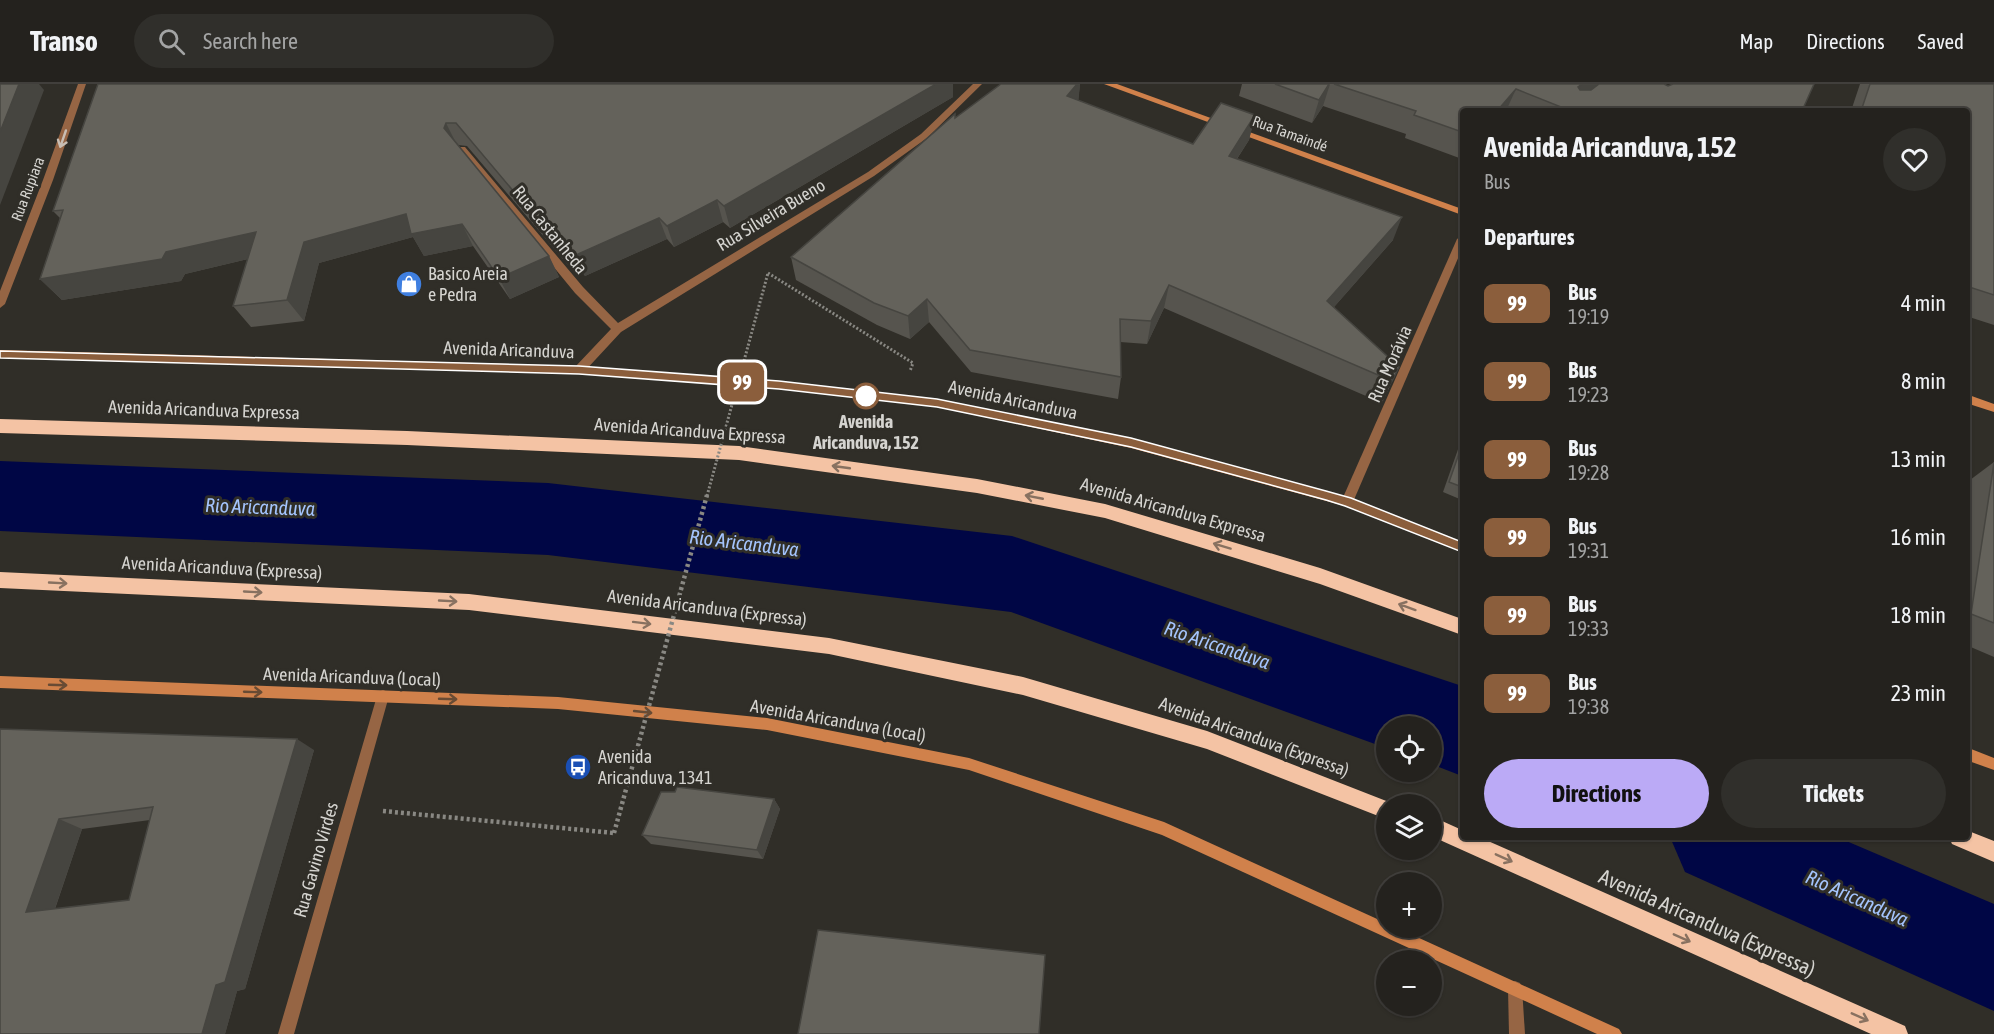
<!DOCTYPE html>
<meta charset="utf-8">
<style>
:root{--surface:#24221e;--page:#302f2b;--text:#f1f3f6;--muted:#a3a4a4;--line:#413f3c;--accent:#bbaaf6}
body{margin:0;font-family:"Asap Condensed",sans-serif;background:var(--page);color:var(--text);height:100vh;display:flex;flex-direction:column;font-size:22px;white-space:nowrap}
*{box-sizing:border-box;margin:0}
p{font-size:20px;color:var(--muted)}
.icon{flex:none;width:33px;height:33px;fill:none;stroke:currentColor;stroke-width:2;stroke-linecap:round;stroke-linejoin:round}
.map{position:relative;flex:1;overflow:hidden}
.panel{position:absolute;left:1460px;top:24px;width:510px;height:732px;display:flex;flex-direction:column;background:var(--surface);border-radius:6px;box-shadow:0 2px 4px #0004,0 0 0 2px var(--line)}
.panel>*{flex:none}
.badge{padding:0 12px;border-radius:9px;font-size:21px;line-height:39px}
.tools{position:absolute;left:1376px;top:632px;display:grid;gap:12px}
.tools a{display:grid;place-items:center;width:66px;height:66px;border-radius:50%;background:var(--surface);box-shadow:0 2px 4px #0004,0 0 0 2px var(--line);font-size:30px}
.map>.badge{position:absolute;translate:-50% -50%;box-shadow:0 0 0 3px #fff}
h2{padding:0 24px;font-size:22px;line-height:54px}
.round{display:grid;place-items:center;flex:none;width:63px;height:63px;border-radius:32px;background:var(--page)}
.overview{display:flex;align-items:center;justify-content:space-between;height:102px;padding:0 24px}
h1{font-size:28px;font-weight:700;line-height:45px}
.cta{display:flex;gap:12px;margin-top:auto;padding:12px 24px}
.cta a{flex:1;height:69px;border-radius:36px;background:var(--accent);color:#111;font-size:24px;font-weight:700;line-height:69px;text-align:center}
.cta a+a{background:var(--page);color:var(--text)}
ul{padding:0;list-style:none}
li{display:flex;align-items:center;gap:18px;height:78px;padding:0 24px}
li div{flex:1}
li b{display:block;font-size:22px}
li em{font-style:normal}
li .badge{min-width:66px;font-weight:700;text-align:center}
header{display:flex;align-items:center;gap:36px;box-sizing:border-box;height:84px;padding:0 30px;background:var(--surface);border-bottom:2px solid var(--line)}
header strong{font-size:28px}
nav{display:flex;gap:33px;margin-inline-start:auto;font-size:21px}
.search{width:420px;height:54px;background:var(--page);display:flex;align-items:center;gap:15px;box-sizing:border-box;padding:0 21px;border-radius:33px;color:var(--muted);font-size:22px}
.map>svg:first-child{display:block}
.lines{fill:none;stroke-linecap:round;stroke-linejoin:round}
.river{fill:#000645;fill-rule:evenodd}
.path-far1{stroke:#898883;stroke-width:3;stroke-dasharray:2 2;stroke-linecap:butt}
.path{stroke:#898883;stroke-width:4.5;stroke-dasharray:3 3;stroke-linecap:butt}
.lane{fill:#966544;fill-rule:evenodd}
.street{fill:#966544;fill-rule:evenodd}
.secondary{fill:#d0814b;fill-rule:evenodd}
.highway{fill:#f4c3a4;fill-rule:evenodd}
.path-bridge-far1{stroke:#898883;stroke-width:3;stroke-dasharray:2 2;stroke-linecap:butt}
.path-bridge{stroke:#898883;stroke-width:4.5;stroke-dasharray:3 3;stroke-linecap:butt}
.wall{fill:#56544e;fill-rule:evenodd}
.shaded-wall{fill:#464540}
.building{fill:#64625b;stroke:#464540;stroke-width:1.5;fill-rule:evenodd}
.oneway{stroke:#c8beb4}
.oneway2{stroke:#887160}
.oneway3{stroke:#684b34}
.line{fill:#8b5e3c;stroke:#fff;stroke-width:1.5}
.stop-dot{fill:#fff;stroke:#8b5e3c;stroke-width:3}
.labels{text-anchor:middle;stroke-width:6;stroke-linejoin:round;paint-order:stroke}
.far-street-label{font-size:15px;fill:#d5d4d0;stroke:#302e28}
.street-label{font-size:18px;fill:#d5d4d0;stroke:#302e28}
.poi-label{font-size:18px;fill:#d5d4d0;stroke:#302e28;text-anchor:start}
.stop-label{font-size:18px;font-weight:bold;fill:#d5d4d0;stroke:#302e28}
.water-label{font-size:20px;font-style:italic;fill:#a4c4fd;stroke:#302e28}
.near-street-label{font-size:21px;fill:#d5d4d0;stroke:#302e28}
</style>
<header>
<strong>Transo</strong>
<div class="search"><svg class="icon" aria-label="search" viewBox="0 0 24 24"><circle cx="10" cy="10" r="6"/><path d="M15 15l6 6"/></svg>Search here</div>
<nav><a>Map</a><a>Directions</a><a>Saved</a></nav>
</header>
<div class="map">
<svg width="1994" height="950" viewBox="0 0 1994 950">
<rect width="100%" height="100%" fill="#302e28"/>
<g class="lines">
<!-- river -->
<g class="river">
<polygon points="0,377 548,399 1012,452 1462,602 1462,692 1431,680 1431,642 1386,642 1386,664 1011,528 548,471 0,447"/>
<polygon points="1670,753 1837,753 1994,820 1994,927 1685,788"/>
</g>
<!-- path-far1 -->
<polyline class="path-far1" points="768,189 913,279 910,287"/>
<!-- path -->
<polyline class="path" points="383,727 614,749"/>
<!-- lane -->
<polygon class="lane" points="1515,897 1520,899 1522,904 1525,950 1509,950 1508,904 1510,899"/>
<!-- street -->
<g class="street">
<polygon points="78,0 86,0 53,96 5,220 0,224 0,207 43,96"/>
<polygon points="973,0 982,0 927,54 874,92 621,248 583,289 575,289 574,286 575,283 611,245 575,209 457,65 459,63 465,63 583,203 618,239 868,88 921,50"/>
<polygon points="1462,152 1462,165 1353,418 1351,421 1343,421 1341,418 1457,155"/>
<polygon points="383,606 388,608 389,612 294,950 278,950 377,612 378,608"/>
</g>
<!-- secondary -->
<g class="secondary">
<polygon points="1104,0 1117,0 1462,125 1462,131"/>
<polygon points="0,266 579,282 779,297 937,315 1131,354 1347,413 1462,458 1462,468 1345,422 1131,364 937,323 779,305 579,290 0,274"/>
<polygon points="1966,310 1994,320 1994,328 1966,319"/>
<polygon points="0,592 558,613 767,634 969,674 1164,738 1386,839 1386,843 1395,843 1619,945 1622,950 1597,950 1162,751 969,686 767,646 558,625 0,604"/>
<polygon points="1966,663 1994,674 1994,686 1966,676"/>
</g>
<!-- highway -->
<g class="highway">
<polygon points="0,335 407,347 739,362 977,395 1105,420 1320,484 1462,535 1462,551 1320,500 1105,434 977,409 739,376 407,361 0,349"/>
<polygon points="0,488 469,510 829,554 1023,593 1207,647 1394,720 1386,720 1386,735 1207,665 1023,611 829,570 469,526 0,504"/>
<polygon points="1431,732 1462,746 1462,753 1479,753 1905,942 1908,950 1871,950 1431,752"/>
<polygon points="1966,746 1994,757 1994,778 1952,760 1949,753 1966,753"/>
</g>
<!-- path-bridge-far1 -->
<polyline class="path-bridge-far1" points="707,412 768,189"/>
<!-- path-bridge -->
<polyline class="path-bridge" points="614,749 707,411"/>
</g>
<!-- wall -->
<g class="wall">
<polygon points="98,0 953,13 730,144 723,138 674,163 667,155 585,192 579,184 573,187 467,62 458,61 549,172 559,193 510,215 473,162 424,172 413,153 319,179 304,237 251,243 233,222 248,175 185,190 181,197 62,216 40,195 60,134 53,127"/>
<polygon points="1001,0 1080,0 1078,17 1193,60 1255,31 1249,56 1237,75 1393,156 1334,223 1399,283 1382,319 1164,224 1147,260 1120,258 1121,293 1118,315 971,288 929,238 910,255 877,241 796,196 791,173"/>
<polygon points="1242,0 1598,0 1591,6 1668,2 1802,27 1462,27 1462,75 1405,54 1406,50 1323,22 1312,39 1239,12"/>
<polygon points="1860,0 1994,0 1994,241 1966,232 1966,27 1851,27"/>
<polygon points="1462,354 1462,416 1443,408"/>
<polygon points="1994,378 1994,573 1966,561 1966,399"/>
<path d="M0 645 314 666 245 905 237 907 225 950H0ZM150 736 129 816 55 825 82 745Z"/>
<polygon points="774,715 780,725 763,775 651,760 642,751"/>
</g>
<!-- shaded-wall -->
<g class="shaded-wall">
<polygon points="19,0 39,0 44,6 0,121 0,48"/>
<polygon points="936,0 953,0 953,13 730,144 724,122"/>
<polygon points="1077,0 1080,0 1078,22 1067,12"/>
<polygon points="1330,0 1323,22 1312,39 1319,16"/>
<polygon points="1582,0 1598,0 1566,27 1578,3"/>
<polygon points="1516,5 1506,27 1497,27"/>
<polygon points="1255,31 1249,56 1223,96 1229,72"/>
<polygon points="446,39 457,61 444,44"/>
<polygon points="717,116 723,138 674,163 667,142"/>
<polygon points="406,130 462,140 473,162 424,172 413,153 319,179 304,237 287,216 304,158"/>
<polygon points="1402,133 1393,156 1319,240 1327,217"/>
<polygon points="659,134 667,155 585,192 576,171"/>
<polygon points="256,148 273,169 185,190 181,197 62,216 40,195 166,168"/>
<polygon points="569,163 579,184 573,187 563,166"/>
<polygon points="549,172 559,193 510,215 499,194"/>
<polygon points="1169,201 1164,224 1147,260 1151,237"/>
<polygon points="927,215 929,238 910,255 908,232"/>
<polygon points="297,655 314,666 245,905 237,907 225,950 202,950 216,901"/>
<polygon points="774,715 780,725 763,775 757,766"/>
<polygon points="59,735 82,745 51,836 26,828"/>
</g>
<!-- building -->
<g class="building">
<polygon points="0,0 19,0 0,48"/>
<polygon points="98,0 936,0 724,122 717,116 667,142 659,134 576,171 569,163 563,166 456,39 446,39 444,44 549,172 499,194 462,140 411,150 406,130 304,158 287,216 233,222 256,148 166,168 162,175 40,195 63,126 53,127"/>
<polygon points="1001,0 1077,0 1067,12 1193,60 1221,19 1255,31 1229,72 1402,133 1327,217 1399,283 1392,297 1169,201 1151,237 1120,235 1121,293 970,266 927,215 908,232 874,219 791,173 955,30 955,34"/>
<polygon points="1275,0 1329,0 1319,16"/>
<polygon points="1334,0 1582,0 1578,3 1580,6 1591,6 1599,0 1664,0 1668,2 1673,0 1814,0 1802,27 1571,27 1516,5 1497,27 1462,27 1462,48 1414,31 1416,27"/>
<polygon points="1870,0 1994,0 1994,211 1966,202 1966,27 1861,27"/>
<polygon points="1462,361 1462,403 1449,398"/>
<polygon points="1994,379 1994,539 1971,530"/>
<path d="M0 645 297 655 225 898 216 901 202 950H0ZM153 723 129 816 26 828 59 735Z"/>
<polygon points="677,703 774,715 757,766 642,751 661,708 675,708"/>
<polygon points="818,846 1045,871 1039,950 798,950"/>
</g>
<!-- one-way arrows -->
<defs><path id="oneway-shaft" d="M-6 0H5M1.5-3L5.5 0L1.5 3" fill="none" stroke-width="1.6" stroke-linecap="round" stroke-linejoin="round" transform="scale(1.5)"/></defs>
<use class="oneway" href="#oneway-shaft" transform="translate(63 55) rotate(109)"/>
<g class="oneway2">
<use href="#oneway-shaft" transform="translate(841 383) rotate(-172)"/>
<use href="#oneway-shaft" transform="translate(1034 413) rotate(-169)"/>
<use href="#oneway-shaft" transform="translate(1222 462) rotate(-163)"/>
<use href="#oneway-shaft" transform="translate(58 499) rotate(3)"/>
<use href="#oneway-shaft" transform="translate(253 508) rotate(3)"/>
<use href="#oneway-shaft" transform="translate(448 517) rotate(3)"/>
<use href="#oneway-shaft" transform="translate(1407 523) rotate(-160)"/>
<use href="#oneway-shaft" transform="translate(642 539) rotate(7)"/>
<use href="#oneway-shaft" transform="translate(1504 774) rotate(24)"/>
<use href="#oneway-shaft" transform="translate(1682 854) rotate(24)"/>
<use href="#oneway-shaft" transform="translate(1860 933) rotate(24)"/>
</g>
<g class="oneway3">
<use href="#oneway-shaft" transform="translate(58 601) rotate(2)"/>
<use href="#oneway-shaft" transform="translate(253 608) rotate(2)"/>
<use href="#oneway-shaft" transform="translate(448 615) rotate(2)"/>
<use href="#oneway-shaft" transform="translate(643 628) rotate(6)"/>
</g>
<!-- line -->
<polygon class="line" points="0,267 579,282 779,297 937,315 1131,354 1326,407 1351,414 1467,460 1468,464 1462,468 1345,422 1326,416 1131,363 937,323 779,305 579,290 0,274"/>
<!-- icons -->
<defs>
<symbol id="shop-disc" viewBox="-11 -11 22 22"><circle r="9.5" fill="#3f7fe0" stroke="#302e28"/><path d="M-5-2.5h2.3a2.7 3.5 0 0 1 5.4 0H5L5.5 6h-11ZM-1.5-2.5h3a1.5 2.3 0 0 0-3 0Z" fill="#fff"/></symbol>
<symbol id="bus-disc" viewBox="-11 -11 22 22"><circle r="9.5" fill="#1a4fb4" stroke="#302e28"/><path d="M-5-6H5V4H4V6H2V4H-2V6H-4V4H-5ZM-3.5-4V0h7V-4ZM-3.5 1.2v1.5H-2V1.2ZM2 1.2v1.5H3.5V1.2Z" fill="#fff"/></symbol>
</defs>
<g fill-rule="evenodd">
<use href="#shop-disc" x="394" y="185" width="30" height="30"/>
<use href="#bus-disc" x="563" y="668" width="30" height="30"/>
</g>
<!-- markers -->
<circle class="stop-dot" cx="866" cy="312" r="12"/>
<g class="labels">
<!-- far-street labels -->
<g class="far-street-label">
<text transform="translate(1290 50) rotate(20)" y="5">Rua Tamaindé</text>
<text transform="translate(28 105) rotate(-69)" y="5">Rua Rupiara</text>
</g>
<!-- street labels -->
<g class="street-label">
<text transform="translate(771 131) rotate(-31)" y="6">Rua Silveira Bueno</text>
<text transform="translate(550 146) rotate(51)" y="6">Rua Castanheda</text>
<text transform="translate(509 266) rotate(2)" y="6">Avenida Aricanduva</text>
<text transform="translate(1390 280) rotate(-66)" y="6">Rua Morávia</text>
<text transform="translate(1013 316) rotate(12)" y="6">Avenida Aricanduva</text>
<text transform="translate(204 326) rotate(2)" y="6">Avenida Aricanduva Expressa</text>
<text transform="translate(690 347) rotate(4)" y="6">Avenida Aricanduva Expressa</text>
<text transform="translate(1173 426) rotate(16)" y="6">Avenida Aricanduva Expressa</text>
<text transform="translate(222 484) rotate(3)" y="6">Avenida Aricanduva (Expressa)</text>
<text transform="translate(707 524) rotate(7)" y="6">Avenida Aricanduva (Expressa)</text>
<text transform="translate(352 593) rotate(2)" y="6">Avenida Aricanduva (Local)</text>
<text transform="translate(838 637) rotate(10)" y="6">Avenida Aricanduva (Local)</text>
<text transform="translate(1254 653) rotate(20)" y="6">Avenida Aricanduva (Expressa)</text>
<text transform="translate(316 776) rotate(-74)" y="6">Rua Gavino Virdes</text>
</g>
<!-- poi labels -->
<g class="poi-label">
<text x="428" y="196">Basico Areia<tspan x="428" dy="21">e Pedra</tspan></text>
<text x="598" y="679">Avenida<tspan x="598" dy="21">Aricanduva, 1341</tspan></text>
</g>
<!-- stop labels -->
<g class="stop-label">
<text x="866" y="344">Avenida<tspan x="866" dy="21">Aricanduva, 152</tspan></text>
</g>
<!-- water labels -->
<g class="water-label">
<text transform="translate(260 423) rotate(2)" y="7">Rio Aricanduva</text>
<text transform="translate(744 459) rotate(7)" y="7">Rio Aricanduva</text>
<text transform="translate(1217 561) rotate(19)" y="7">Rio Aricanduva</text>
<text transform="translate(1857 814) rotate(24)" y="7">Rio Aricanduva</text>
</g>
<!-- near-street labels -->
<g class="near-street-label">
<text transform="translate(1707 839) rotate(24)" y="7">Avenida Aricanduva (Expressa)</text>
</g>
</g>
</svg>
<div class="tools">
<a><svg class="icon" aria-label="locate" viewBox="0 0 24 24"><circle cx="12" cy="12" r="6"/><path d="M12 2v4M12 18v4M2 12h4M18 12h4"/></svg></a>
<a><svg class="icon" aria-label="layers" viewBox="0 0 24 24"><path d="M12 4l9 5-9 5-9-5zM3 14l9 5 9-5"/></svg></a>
<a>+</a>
<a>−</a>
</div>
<b class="badge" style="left:742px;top:298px;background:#8b5e3c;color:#fff">99</b>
<section class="panel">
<div class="overview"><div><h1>Avenida Aricanduva, 152</h1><p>Bus</p></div><a class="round"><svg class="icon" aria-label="heart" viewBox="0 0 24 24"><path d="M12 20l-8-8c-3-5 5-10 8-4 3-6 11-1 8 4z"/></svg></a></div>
<h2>Departures</h2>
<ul>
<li><span class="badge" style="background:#8b5e3c;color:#fff">99</span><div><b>Bus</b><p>19:19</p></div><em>4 min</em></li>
<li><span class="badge" style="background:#8b5e3c;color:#fff">99</span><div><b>Bus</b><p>19:23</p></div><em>8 min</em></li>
<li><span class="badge" style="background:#8b5e3c;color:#fff">99</span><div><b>Bus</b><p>19:28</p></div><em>13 min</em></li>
<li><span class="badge" style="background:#8b5e3c;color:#fff">99</span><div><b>Bus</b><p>19:31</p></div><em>16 min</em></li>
<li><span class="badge" style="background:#8b5e3c;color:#fff">99</span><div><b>Bus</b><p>19:33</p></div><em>18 min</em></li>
<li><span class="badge" style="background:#8b5e3c;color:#fff">99</span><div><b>Bus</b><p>19:38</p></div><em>23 min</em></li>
</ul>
<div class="cta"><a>Directions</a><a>Tickets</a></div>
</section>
</div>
